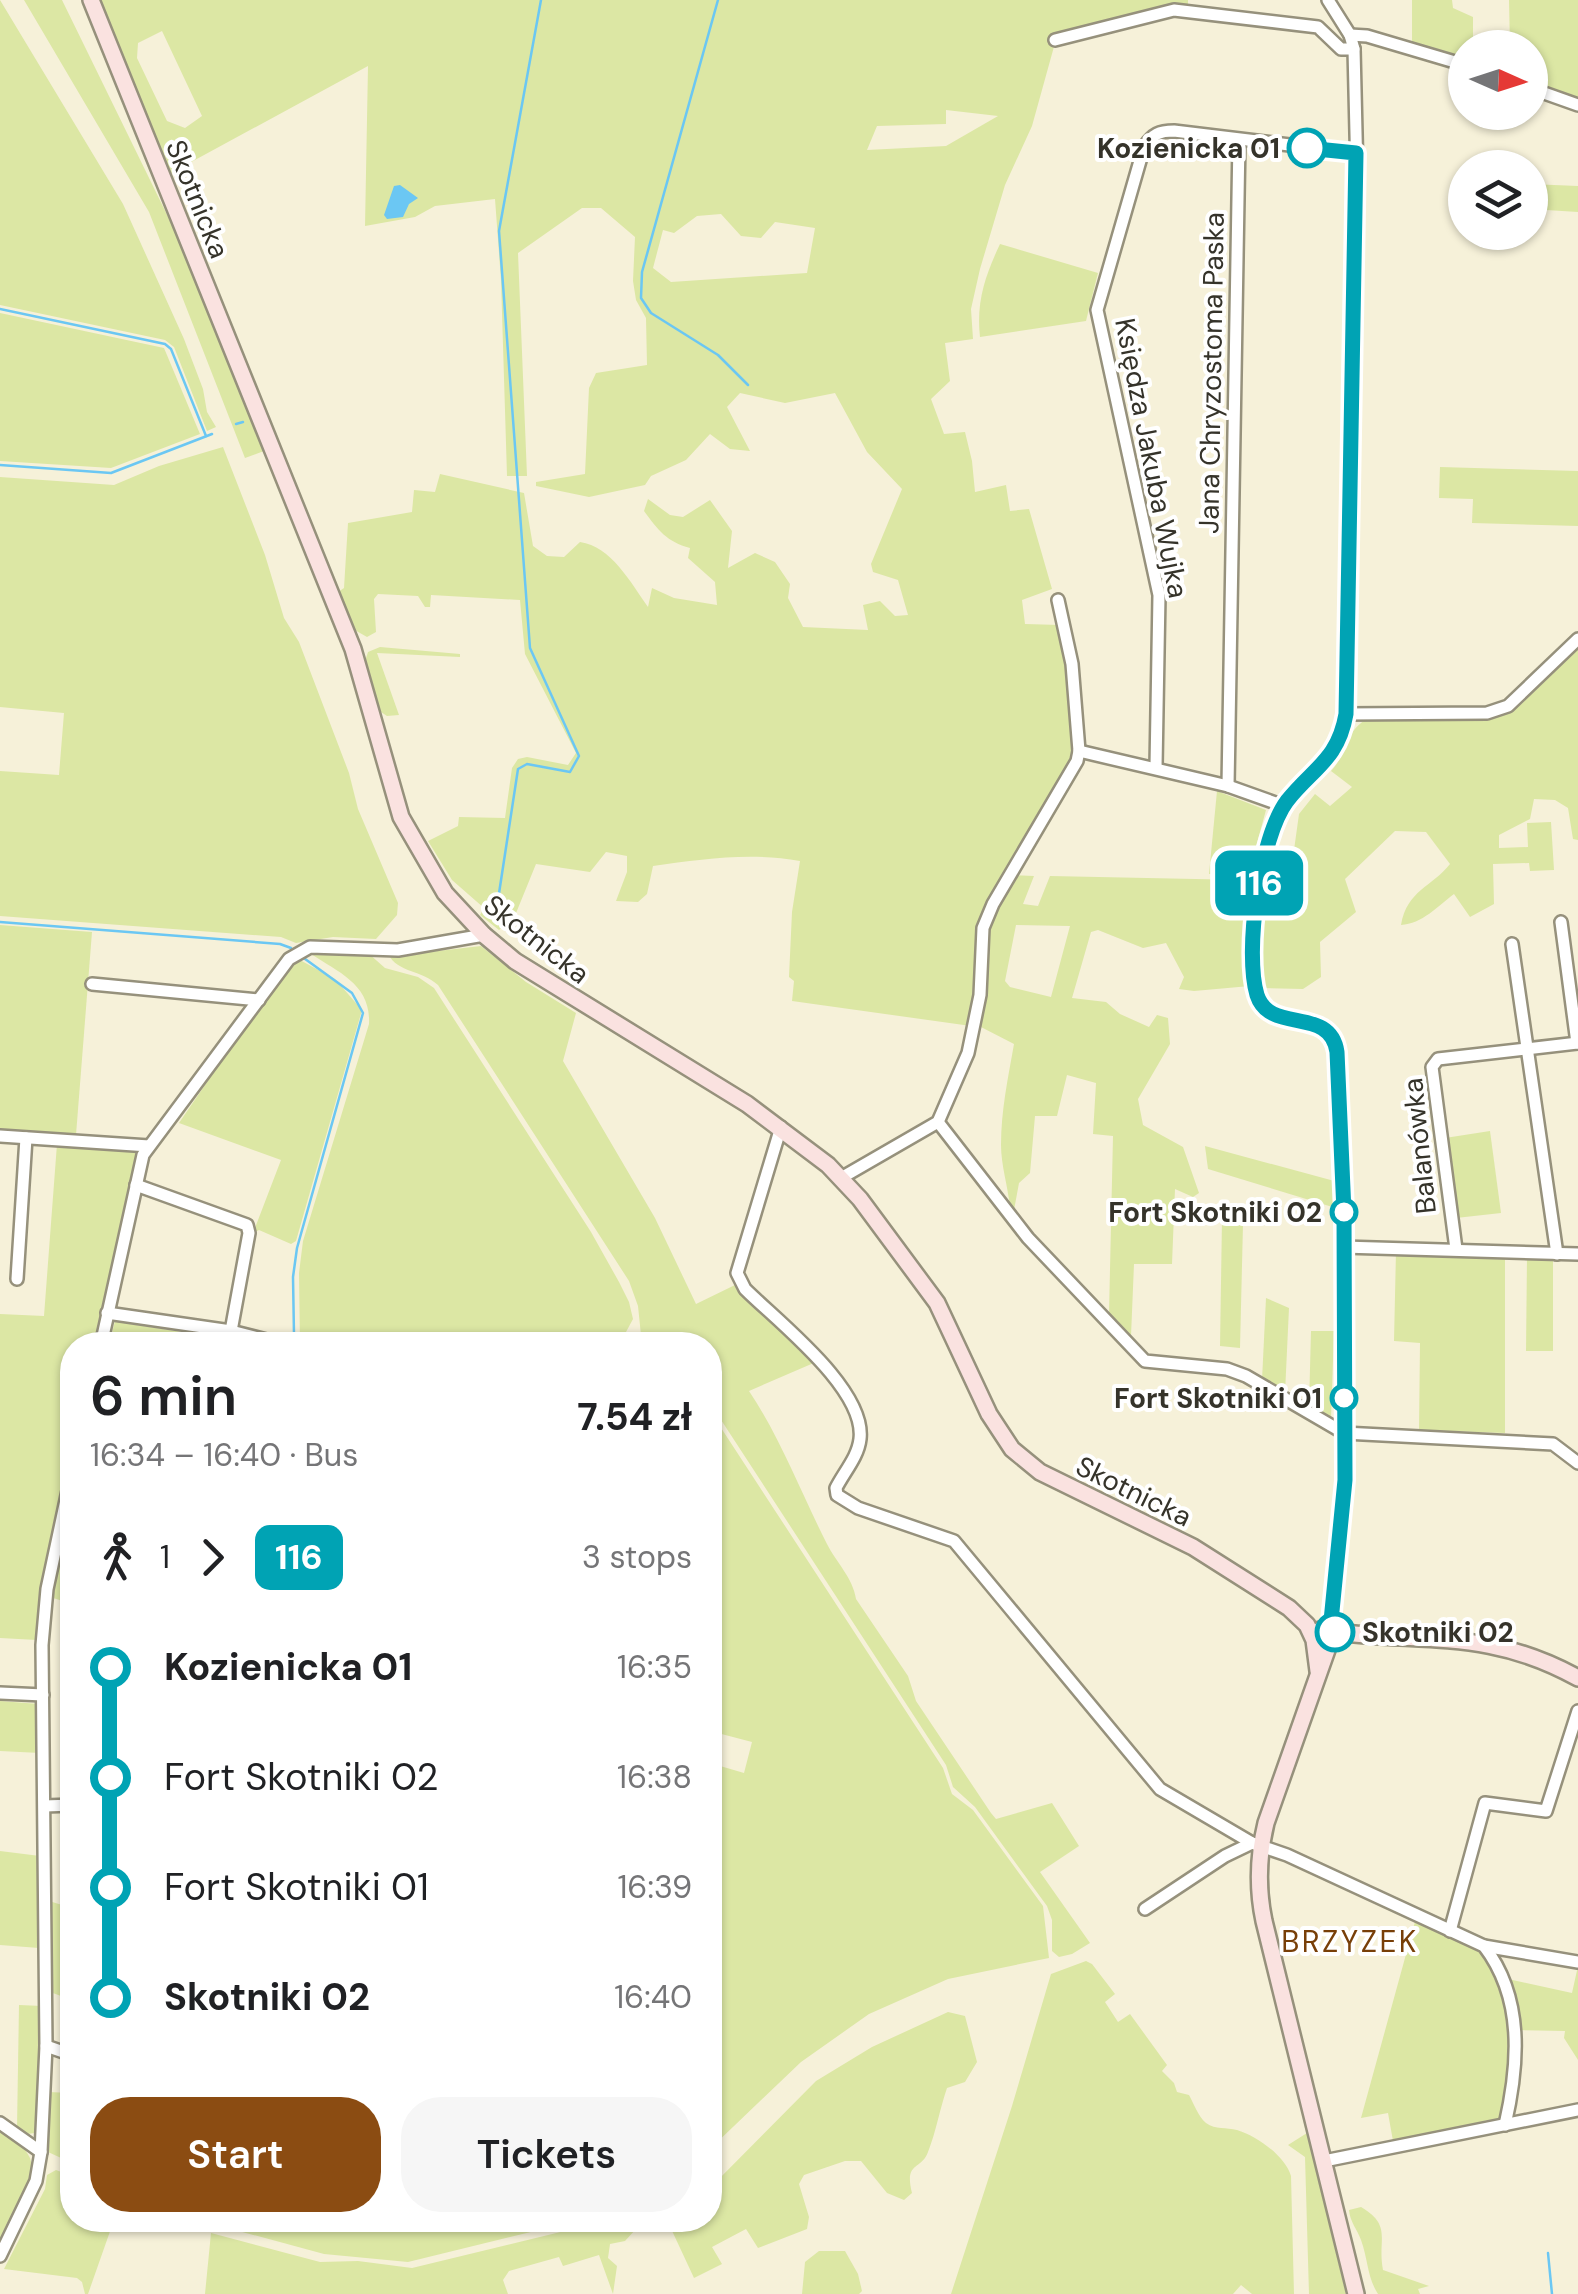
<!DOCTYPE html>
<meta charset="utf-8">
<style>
:root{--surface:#fff;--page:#f6f6f6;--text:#202124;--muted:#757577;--accent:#8b4c12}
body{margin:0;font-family:"DM Sans",sans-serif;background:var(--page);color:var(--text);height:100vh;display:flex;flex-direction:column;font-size:38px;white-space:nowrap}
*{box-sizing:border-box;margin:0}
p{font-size:32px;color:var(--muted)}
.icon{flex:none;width:55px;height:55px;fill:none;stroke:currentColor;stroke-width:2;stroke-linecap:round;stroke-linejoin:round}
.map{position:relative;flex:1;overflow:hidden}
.side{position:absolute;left:60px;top:1332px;width:662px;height:900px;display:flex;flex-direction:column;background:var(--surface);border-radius:40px;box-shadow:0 2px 8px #0004}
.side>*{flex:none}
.badge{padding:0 20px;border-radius:15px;font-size:35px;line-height:65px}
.needle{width:65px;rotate:93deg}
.buttons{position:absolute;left:1448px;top:30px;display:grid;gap:20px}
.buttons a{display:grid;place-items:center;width:100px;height:100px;border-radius:50%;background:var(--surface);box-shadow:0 2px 8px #0004;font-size:50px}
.map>.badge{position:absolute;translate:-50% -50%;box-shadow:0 0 0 5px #fff}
.legs{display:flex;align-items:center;gap:15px;height:110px;padding:0 30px;font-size:32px}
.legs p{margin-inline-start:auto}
.head{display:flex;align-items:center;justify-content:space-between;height:170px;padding:0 30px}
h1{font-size:55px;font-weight:600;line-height:75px}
.action{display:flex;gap:20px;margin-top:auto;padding:20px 30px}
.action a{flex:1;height:115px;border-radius:40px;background:var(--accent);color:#fff;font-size:40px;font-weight:600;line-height:115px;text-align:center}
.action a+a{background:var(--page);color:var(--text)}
ul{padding:0 30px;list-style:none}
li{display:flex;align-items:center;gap:35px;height:110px;font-size:38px}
li i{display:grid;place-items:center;width:15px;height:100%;margin:0 12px;background:currentColor}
li i::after{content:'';width:25px;height:25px;margin:-12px;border:8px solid;border-radius:50%;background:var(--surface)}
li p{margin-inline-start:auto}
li:first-child i{background:linear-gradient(#0000 50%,currentColor 0)}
li:last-child i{background:linear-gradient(currentColor 50%,#0000 0)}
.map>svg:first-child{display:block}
.green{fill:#dce7a4;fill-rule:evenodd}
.water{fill:#6bc7f3}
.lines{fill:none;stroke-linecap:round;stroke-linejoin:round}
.stream{stroke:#6bc7f3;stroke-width:2.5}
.street-casing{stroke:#96917c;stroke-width:16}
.secondary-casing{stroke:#96917c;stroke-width:20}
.street{stroke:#fff;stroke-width:11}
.secondary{stroke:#fae2e0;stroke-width:15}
.line-1-casing{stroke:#fff;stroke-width:22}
.line-1{stroke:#00a3b4;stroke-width:15}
.stop-1-dot{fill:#fff;stroke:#00a3b4;stroke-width:5}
.labels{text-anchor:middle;stroke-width:8;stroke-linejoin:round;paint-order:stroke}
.stop-label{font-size:28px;font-weight:bold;fill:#35332a;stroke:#fff;text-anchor:end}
.street-label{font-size:28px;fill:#35332a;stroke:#fff}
.neighbourhood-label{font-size:30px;letter-spacing:2.5px;fill:#783f08;stroke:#fff}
</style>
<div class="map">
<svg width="1578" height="2294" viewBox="0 0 1578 2294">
<rect width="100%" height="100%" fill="#f6f1d9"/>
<!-- green -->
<g class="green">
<polygon points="0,0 123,204 184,339 203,389 207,412 216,427 207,431 174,347 165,340 0,305"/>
<polygon points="24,0 62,0 174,229 264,451 245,458 149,212"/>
<path d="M100 0H1188V9L1055 43 1032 126 1005 185 980 269 971 309 973 339 945 343 950 381 931 399 944 434 965 432 972 461 975 492 1006 485 1010 511 1029 509 1052 589 1022 600 1025 624 1060 625 1065 639 1076 753 1033 822 985 910 971 1026 792 1001 794 981 789 977 792 912 800 861C750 852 703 859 653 866L647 894 638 902 616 901 627 872V856L606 852 590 872 536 864 514 918 499 930 480 915 484 908 452 880 428 841 458 826 459 817 505 818 512 768 518 759 527 757 568 765 576 753 525 654 520 600 431 595 430 607H425L418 596 378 594 374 599 376 632 367 637 353 629 338 592 344 588 348 523 412 512 414 490 435 492 440 474 524 493 533 546 547 556 564 557 580 542C611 546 631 583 648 607L652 588 674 598 717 605 715 582 688 558 690 548C667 542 658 530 644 511L648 499 670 515 683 517 710 500 732 531 728 568 755 553 775 562 790 584 788 598 803 627 868 630 863 605 880 601 895 616 908 615 898 580 873 572 871 564 902 489 867 452 835 393 785 403 740 393 727 407 750 451 730 449 710 434 686 460 651 476 645 485 589 497 536 486V482L585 474 589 388 596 373 647 365 646 318 636 300 633 281 635 237 601 208H582L518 253 527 476H507L501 280 495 199 435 206 415 217 365 226 368 66 171 173ZM162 31 202 116 185 128 167 121 137 58 138 43ZM946 110 998 116 946 146 867 150 877 126 946 124ZM721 214 741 236 761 238 775 222 815 228 807 273 671 282 653 268 663 230 674 233 697 216Z"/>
<polygon points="1412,0 1452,0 1453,8 1473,17 1473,47 1465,48 1465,59 1412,44"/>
<polygon points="1509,0 1578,0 1578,100 1530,81 1530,48 1510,47"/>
<polygon points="1530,184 1578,186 1578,212 1530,209"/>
<path d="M1000 244 1098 273 1086 321 980 337C976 302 985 276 1000 244Z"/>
<polygon points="0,313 164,348 200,434 111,468 0,461"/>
<polygon points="223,447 265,555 284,618 299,642 349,773 358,809 398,903 397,915 376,939 333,937 296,943 281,937 0,916 0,771 59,775 64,713 0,707 0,477 114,485 159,466"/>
<polygon points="1440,467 1578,471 1578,526 1472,523 1473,499 1439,498"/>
<polygon points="380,647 460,654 460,657 377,653 399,715 387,716 378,710 365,661 368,652"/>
<path d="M1578 649V840L1573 839 1568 808 1555 800 1534 799 1530 819 1499 835V848L1528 847 1527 823 1551 822 1554 870 1530 871 1529 863 1493 864 1494 904 1470 917 1454 894C1438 906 1422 924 1401 925 1407 890 1432 887 1450 864L1426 832 1395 831 1345 879 1356 912 1320 942 1321 977 1303 989 1259 988 1262 892 1279 881 1294 850 1299 814 1315 794 1330 806 1352 787 1331 771C1350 750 1342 733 1370 717L1505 715 1519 706Z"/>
<polygon points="1217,791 1266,810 1248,876 1209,874"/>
<path d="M1012 875 1034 876 1023 904 1038 906 1050 876 1244 880 1250 893 1247 939 1250 986 1194 991 1179 989 1184 977 1166 943 1143 948 1098 930 1091 932 1072 998 1106 1002 1120 1014 1149 1027 1157 1015 1168 1018 1170 1044 1138 1099 1143 1125 1183 1147 1199 1193 1193 1197 1175 1189 1172 1264H1134L1131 1336 1109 1314 1113 1136 1093 1134 1096 1083 1067 1075 1057 1116H1035L1030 1173 1019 1183 1014 1210 1010 1207C1008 1187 1001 1165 1001 1145 1001 1110 1008 1078 1014 1044L979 1026 989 920ZM1016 925 1070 926 1051 997 1010 987 1005 981Z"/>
<polygon points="0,925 92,932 76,1135 0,1131"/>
<path d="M481 946 526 982 576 1013 563 1061 655 1218 696 1304 735 1285 816 1362 749 1391C781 1439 801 1493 827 1544 836 1562 853 1578 856 1599L908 1676 916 1701 991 1813 996 1819 1052 1803 1079 1846 1040 1872 1090 1943 1072 1954 1059 1957 1052 1951V1920L1047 1906 975 1807 953 1787 946 1765 710 1403V1345H642L638 1306 629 1281 438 985C422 970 398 973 388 954L403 955Z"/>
<path d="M332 952 368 953 385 968 418 977 434 988 591 1232 619 1282 629 1302 633 1319 619 1345H300L299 1273 303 1241 369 1024C371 985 340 973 311 954Z"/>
<polygon points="298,959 335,979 362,1010 296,1241 291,1244 259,1230 253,1233 281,1160 179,1123 270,990"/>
<polygon points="1490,1131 1501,1213 1456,1218 1445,1138"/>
<polygon points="57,1144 130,1150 135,1153 135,1165 95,1345 72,1345 72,1449 39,1604 37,1640 0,1638 0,1314 44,1316"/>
<polygon points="1205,1146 1338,1182 1339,1209 1208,1169"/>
<polygon points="1222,1218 1243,1224 1240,1348 1220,1346"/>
<polygon points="1396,1251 1505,1256 1505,1433 1419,1430 1420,1343 1394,1341"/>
<polygon points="1527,1257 1553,1258 1553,1351 1526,1351"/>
<polygon points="1266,1298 1289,1308 1285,1393 1262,1380"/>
<polygon points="115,1321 130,1324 221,1338 214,1345 109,1345"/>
<polygon points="1311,1331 1334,1331 1331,1419 1309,1406"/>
<polygon points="710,1411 943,1768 952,1794 973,1810 1043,1906 1049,1958 948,1979 869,2014 801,2062 710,2149 710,1763 744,1773 752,1742 710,1731"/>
<polygon points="72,1492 72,1604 50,1597"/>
<polygon points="0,1701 39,1704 40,1753 0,1751"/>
<polygon points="0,1851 40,1856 39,1948 0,1945"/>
<polygon points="49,1901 72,1908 72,2000 50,1992"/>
<path d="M1416 1918 1484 1952 1507 1999 1513 2072 1502 2119 1483 2121C1467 2136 1416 2138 1393 2141L1388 2113 1361 2118Z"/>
<path d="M1086 1961 1092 1964 1115 1994 1105 2002 1118 2022 1130 2014 1167 2065 1162 2071 1174 2083 1177 2092 1189 2095C1194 2104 1198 2116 1206 2123 1216 2130 1226 2127 1237 2130 1257 2136 1285 2156 1291 2176L1294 2294H1252L1241 2285 1233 2294H951L1012 2106 1051 1974Z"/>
<polygon points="1578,1966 1578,2060 1564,2038 1565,2031 1518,2030 1508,1979 1572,1993"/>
<polygon points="19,2005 42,2006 38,2124 35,2133 27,2134 17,2128"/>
<path d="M948 2012 965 2016 977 2062 965 2082 947 2088C940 2108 936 2132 928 2152 921 2171 904 2161 912 2193L904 2200 887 2193 861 2161H845L804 2175 799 2184 809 2217 807 2229 758 2248 746 2229 712 2247 722 2264 694 2278 667 2220H710V2188L816 2081 872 2047Z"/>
<path d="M48 2092 72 2093V2163L48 2152C50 2131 47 2113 48 2092Z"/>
<path d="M0 2130C10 2137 25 2146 30 2158 38 2178 9 2223 0 2242Z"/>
<polygon points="1307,2133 1346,2294 1309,2294 1305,2157 1288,2145"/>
<polygon points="56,2170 72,2176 72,2220 114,2220 88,2294 85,2294 82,2282 77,2278 4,2269 45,2189 47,2175"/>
<path d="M1361 2207C1393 2226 1377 2239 1383 2270L1429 2286 1418 2289 1420 2294H1378C1367 2277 1368 2259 1361 2240 1357 2229 1350 2222 1349 2210Z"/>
<polygon points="198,2220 550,2220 535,2231 408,2262 324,2254"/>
<polygon points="624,2225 636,2229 625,2241 610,2244 608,2258 617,2266 613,2294 599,2255 563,2266 559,2257 509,2271 503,2280 508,2294 205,2294 211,2233 320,2262 358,2261 412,2268 581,2227"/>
<polygon points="819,2251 845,2251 858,2274 862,2291 859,2294 802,2294 805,2262"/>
</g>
<!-- water -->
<polygon class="water" points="400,185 418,198 409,204 403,217 387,219 384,215 394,186"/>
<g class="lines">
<!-- stream -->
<g class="stream">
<polyline points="718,0 642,272 641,298 651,313 718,355 748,385"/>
<polyline points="0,309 165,344 171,349 206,436"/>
<polyline points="236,424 243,422"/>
<polyline points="0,465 111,473 212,434"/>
<polyline points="496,913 518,769 527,764 570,772 579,756 530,648 499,231 541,0"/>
<polyline points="0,922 280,944 291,948"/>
<polyline points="294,1335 293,1277 297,1248 363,1013 352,993 301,956"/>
<polyline points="1548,2253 1552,2294"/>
</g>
<defs>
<g id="street">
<path d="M1328 0 1350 35 1354 49 1357 175 1346 714C1340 746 1325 763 1303 785 1296 792 1287 799 1283 808 1261 853 1232 978 1272 1015 1299 1021 1332 1018 1337 1051L1344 1212 1345 1480 1330 1631"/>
<polyline points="1350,35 1367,36 1465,65"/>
<polyline points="1055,40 1174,10 1318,27 1341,49 1354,49"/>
<polyline points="1530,88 1578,105"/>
<polyline points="1346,714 1487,713 1508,706 1578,639"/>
<polyline points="1079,751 1228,786 1284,806"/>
<path d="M1156 767 1159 595 1097 310 1144 147C1153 134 1159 131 1174 131L1356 153"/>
<polyline points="1228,786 1239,140"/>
<polyline points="1561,922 1577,1043"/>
<polyline points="1512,944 1557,1254"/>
<polyline points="92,984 259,1000"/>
<polyline points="938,1122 1028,1238 1145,1361 1227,1369 1246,1376 1344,1433 1553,1444 1578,1463"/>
<path d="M781 1127 737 1273 745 1289C777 1321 866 1389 860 1439 858 1457 844 1472 836 1488L837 1495 858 1508 954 1541 1160 1789 1252 1843 1287 1855 1484 1946C1524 1998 1519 2064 1505 2125"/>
<polyline points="0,1136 149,1146"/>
<polyline points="841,1178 938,1122 968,1053 980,995 983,928 993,904 1077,761 1079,751 1072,664 1058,600"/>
<polyline points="136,1185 247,1225 249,1233 231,1331"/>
<polyline points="1343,1247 1578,1254"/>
<polyline points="1456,1249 1432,1067 1438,1059 1578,1043"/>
<polyline points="17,1279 26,1138"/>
<polyline points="107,1313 231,1331 286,1345"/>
<polyline points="101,1345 143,1155 289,959 310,947 398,950 484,935"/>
<polyline points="0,1693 43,1695"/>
<polyline points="45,1806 72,1805"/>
<polyline points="1145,1909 1225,1856 1252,1843"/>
<polyline points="1450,1931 1485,1803 1546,1811 1578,1711"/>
<polyline points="1484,1946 1578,1962"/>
<polyline points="46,2046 72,2055"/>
<polyline points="0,2123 41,2152"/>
<polyline points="1324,2161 1578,2110"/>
<polyline points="0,2256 36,2181 41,2152 46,2046 42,1645 47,1589 72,1472"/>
</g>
<g id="secondary">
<polyline points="91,0 353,649 401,817 445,893 484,935 515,961 747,1104 828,1165 860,1199 937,1303 989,1414 1012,1449 1040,1472 1193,1547 1289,1608 1307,1625 1314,1640 1318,1671"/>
<path d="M1320 1630C1419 1645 1484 1626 1578 1678"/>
<path d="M1330 1631 1327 1650 1266 1823C1258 1856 1257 1888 1264 1921L1356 2294"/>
</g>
</defs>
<!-- street casing -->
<use href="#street" class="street-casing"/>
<!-- secondary casing -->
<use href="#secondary" class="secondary-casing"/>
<!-- street -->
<use href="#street" class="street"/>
<!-- secondary -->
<use href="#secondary" class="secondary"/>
</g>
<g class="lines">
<defs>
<path id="line-1" d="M1307 148 1356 153 1346 714C1338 760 1313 768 1287 801 1260 837 1244 952 1257 995 1270 1035 1330 1005 1337 1052L1344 1212 1345 1480 1330 1631 1335 1632"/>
</defs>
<!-- line-1 casing -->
<use href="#line-1" class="line-1-casing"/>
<!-- line-1 -->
<use href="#line-1" class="line-1"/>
</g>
<!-- markers -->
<g class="stop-1-dot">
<circle cx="1307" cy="148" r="18"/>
<circle cx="1344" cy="1212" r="12"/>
<circle cx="1344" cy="1398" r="12"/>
<circle cx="1335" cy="1632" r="18"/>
</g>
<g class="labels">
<!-- stop labels -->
<g class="stop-label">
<text x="1280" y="158">Kozienicka 01</text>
<text x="1322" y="1222">Fort Skotniki 02</text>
<text x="1322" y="1408">Fort Skotniki 01</text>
<text x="1362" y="1642" text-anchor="start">Skotniki 02</text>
</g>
<!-- street labels -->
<g class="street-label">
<text transform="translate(198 199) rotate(68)" y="10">Skotnicka</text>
<text transform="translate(1211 373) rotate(-89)" y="10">Jana Chryzostoma Paska</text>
<text transform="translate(1152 458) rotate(79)" y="10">Księdza Jakuba Wujka</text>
<text transform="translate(537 939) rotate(38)" y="10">Skotnicka</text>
<text transform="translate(1419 1146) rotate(-96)" y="10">Balanówka</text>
<text transform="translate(1134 1491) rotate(26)" y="10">Skotnicka</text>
</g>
<!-- neighbourhood labels -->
<g class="neighbourhood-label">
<text x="1350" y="1952">BRZYZEK</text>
</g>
</g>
</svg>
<div class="buttons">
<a><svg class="needle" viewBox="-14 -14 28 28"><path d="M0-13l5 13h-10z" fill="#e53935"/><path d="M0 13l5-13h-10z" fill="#757577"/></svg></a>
<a><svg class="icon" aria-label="layers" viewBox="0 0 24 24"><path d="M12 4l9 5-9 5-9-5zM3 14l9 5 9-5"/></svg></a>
</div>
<b class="badge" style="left:1259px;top:883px;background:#00a3b4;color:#fff">116</b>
<section class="side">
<div class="head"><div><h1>6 min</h1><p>16:34 – 16:40 · Bus</p></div><b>7.54 zł</b></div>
<div class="legs"><svg class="icon" aria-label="walk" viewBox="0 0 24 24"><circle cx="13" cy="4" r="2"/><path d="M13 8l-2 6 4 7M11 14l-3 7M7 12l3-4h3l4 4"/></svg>1<svg class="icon" aria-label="forward" viewBox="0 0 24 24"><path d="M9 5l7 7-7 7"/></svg><b class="badge" style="background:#00a3b4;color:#fff">116</b><p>3 stops</p></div>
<ul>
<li><i style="color:#00a3b4"></i><b>Kozienicka 01</b><p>16:35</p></li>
<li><i style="color:#00a3b4"></i><span>Fort Skotniki 02</span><p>16:38</p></li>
<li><i style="color:#00a3b4"></i><span>Fort Skotniki 01</span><p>16:39</p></li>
<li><i style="color:#00a3b4"></i><b>Skotniki 02</b><p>16:40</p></li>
</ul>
<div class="action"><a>Start</a><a>Tickets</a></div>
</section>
</div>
